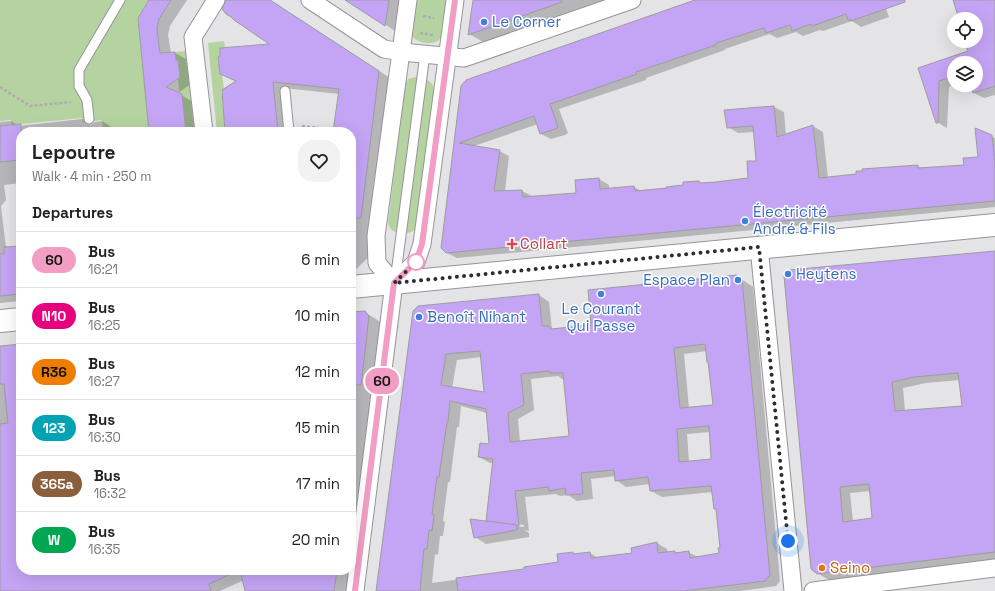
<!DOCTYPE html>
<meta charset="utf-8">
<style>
:root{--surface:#fff;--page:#f2f2f2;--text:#222;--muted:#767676;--line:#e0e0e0}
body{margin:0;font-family:"Space Grotesk",sans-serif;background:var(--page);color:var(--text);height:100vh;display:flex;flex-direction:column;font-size:15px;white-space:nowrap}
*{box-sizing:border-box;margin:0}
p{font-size:13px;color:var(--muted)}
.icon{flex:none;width:22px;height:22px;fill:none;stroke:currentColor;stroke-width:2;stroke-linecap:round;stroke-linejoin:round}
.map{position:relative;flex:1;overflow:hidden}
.drawer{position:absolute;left:16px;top:127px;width:340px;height:448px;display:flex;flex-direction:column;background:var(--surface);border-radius:16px;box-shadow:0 4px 16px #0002}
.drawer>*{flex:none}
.badge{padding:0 8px;border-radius:13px;font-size:14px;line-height:26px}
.tools{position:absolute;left:947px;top:12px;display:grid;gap:8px}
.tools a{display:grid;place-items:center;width:36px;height:36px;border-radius:50%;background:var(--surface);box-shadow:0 4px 16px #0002;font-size:20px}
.you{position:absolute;width:20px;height:20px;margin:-10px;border:3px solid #fff;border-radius:50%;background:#1a73e8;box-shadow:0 0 0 6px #1a73e833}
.map>.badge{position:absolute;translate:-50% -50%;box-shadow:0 0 0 2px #fff}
h2{padding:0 16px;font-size:15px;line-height:36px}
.round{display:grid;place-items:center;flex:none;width:42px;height:42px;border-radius:16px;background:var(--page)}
.summary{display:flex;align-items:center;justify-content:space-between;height:68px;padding:0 16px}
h1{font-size:19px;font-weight:700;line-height:30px}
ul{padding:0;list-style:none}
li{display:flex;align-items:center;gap:12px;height:56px;padding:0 16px;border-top:1px solid var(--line)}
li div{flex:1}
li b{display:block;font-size:15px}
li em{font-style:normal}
li .badge{min-width:44px;font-weight:700;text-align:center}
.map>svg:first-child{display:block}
.green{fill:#b5d3a0}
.shadow{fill:#0003;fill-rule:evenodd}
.building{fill:#c4a4f4;stroke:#9d9c9f;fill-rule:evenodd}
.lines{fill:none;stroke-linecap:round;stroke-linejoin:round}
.service-casing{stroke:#959497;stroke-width:11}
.minor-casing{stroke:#959497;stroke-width:19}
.primary-casing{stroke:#959497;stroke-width:24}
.path{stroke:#acacae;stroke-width:2.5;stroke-dasharray:3 2;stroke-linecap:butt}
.service{stroke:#fff;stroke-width:9}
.minor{stroke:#fff;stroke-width:17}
.primary{stroke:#fff;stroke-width:22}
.line-casing{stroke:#fff;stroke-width:9}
.line{stroke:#f29dc3;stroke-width:6}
.walk{stroke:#2d2d2e;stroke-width:4;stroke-dasharray:0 7.2}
.shop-dot{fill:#3f7fe0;stroke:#fff;stroke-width:1.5}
.health-dot{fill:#e0444e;stroke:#fff;stroke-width:1.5}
.stop-dot{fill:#fff;stroke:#f29dc3;stroke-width:2}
.food-dot{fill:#e8710a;stroke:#fff;stroke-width:1.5}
.labels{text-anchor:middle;stroke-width:3;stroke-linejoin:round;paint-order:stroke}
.shop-label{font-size:15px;fill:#366cbe;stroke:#fff;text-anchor:start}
.health-label{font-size:15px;fill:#be3a42;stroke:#fff;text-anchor:start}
.food-label{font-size:15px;fill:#c56008;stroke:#fff;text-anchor:start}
</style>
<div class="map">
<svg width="995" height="591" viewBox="0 0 995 591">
<rect width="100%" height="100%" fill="#e4e3e6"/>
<!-- green -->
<g class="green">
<polygon points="0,0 149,0 138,18 149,129 103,132 102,120 82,122 82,118 11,125 11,120 0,121"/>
<path d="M416 0H446L442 36C437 47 418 44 412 36Z"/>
<polygon points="224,41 225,47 220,48 220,56 218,58 218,63 221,64 221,67 219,69 220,74 222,75 224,89 221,91 222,96 224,97 225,100 222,102 223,107 226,108 226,117 224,118 224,123 227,124 228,132 217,132 208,43"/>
<polygon points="186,51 194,132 183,132 178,79 180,77 180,72 177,71 177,68 179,66 179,61 176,60 175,52"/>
<path d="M416 77C424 79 431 79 434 88L418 220 416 229C408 236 390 235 388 223L405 85 408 79Z"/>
</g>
<!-- shadow -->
<g class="shadow">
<polygon points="150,0 187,0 170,26 168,35 171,53 175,53 186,59 187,67 189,69 191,84 178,93 193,102 196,132 131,132 150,130"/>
<polygon points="227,0 270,0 390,78 368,258 356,269 351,270 351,132 334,132 339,94 284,88 289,132 240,132 236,81 221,73 272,44 223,10"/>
<polygon points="347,0 399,0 395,31 386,25"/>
<polygon points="474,0 608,0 485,43 469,34"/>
<polygon points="697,0 883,0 889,17 861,27 852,21 823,31 820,30 803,36 796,32 777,38 769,34 725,49 725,50 646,78 646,80 559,109 568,133 565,135 551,139 541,134 538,124 474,146 499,151 509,156 505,191 522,191 532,196 577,194 576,181 599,179 609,185 609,189 634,187 641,191 684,186 699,182 702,184 749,179 758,162 755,132 738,133 728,127 774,107 784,112 786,135 813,126 823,132 828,178 917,166 922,169 965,166 979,158 991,136 995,138 995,207 457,258 447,253 462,86"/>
<polygon points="957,0 995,0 995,95 984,98 974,93 971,85 976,85 976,63 954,63 954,85 949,87 947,128 937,122 919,69 969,52 966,41 976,41 976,19 960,19"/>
<polygon points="82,119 91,125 95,122 102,121 113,128 114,132 21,132 21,183 4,185 6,200 1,206 6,248 21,247 21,301 0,303 0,122 11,121 19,126"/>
<path d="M995 252V559L829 580 817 573 785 276ZM960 380 963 407 905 411 903 388 926 383ZM871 491 873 519 853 521 850 493Z"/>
<path d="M737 276 753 287 780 581 776 586 740 591H377L414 311 539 295 549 302 552 329 592 326ZM707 351 714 406 689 408 684 354ZM481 357 485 394 452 388 457 360ZM558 376 562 379H565L570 437 520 442 518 419 534 410 531 379ZM461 406 487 413 490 445 479 457 490 463H494L487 521 490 523 475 537 486 544 529 537V533L524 530 529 531 525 497 556 494 560 496 568 495 577 501 593 499 591 479 616 476V480L626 487 650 484 651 491 662 497 713 492 717 509 721 549 720 553 698 557 688 552 677 554 674 552 668 553 667 549 657 543 633 554 598 558 590 553 576 555 573 553 558 555 559 563 526 570 432 583 435 554 438 555 440 536H443L445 522 443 521 448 482H450L457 427H459ZM710 432 712 460 689 462 687 434ZM497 522 524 525V527L497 524Z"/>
<polygon points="364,312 376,319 381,323 351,555 351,313"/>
<polygon points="21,345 21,570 349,570 346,591 247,591 244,580 220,591 0,591 0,347"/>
</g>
<!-- building -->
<g class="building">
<polygon points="149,0 171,0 159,19 157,28 158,38 160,53 175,52 176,60 178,61 180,77 166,87 182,94 186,132 149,132 138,18"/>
<polygon points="226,0 270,0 379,71 361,218 351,218 351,132 333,132 339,89 273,82 278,132 225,132 222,90 236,81 220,74 218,57 220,56 220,48 269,44 234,20 231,17 226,14 222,9"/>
<polygon points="345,0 389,0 385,26"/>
<polygon points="473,0 561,0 562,2 468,35"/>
<polygon points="695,0 905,0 905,2 851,21 850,19 848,20 846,14 812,26 811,24 792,31 790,25 766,33 764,28 716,43 716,45 636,72 637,74 550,104 558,127 555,129 540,134 534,116 459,143 500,150 494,191 522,190 523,197 576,193 575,180 599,178 600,189 634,186 635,191 667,188 666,187 683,185 683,182 699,181 700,183 716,182 748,178 747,161 756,161 753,126 727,128 724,110 774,106 777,137 813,125 819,178 856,174 856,171 862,171 862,169 918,165 918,168 964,165 963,158 978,157 975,128 992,135 995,165 995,201 446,253 441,248 461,86 466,80"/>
<polygon points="953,0 995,0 995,86 973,93 970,85 976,85 976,63 954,63 954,76 939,81 938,123 936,123 918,68 968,51 964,41 976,41 976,19 959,19"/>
<polygon points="21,124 21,160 0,162 0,126"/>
<polygon points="20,246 21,247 21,294 0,296 0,254 4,254 4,247"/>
<path d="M995 251V552L817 574 811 569 784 276 789 270ZM958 373 962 406 895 411 892 382 914 377ZM869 484 872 518 843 522 840 487Z"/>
<path d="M737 275 742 280 767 544 770 575 765 581 684 591H458L456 578 524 569V567L558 562 557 554 573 552V554L590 552 591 558 632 553 631 548 657 542 658 553 675 551V553L689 551 690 558 719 553 718 548H720L716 509H714L711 486 650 491 648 477 615 481 614 470 581 473 583 494 566 495 565 488 549 491 548 487 515 491 519 526 486 521 493 459 478 457 480 443 489 444 486 409 450 401 448 422H447L439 477H437L432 514 434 515 432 531 429 530 427 549H424L420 591H376L413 311 418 306 539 294 542 326H549L551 329 591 325 588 290ZM705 344 707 362H708L709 370 713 405 680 408 674 348ZM480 351 484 392 441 385 446 354ZM550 371V373H563L569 436 510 442 508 413 524 405 521 374ZM709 426 711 459 679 462 677 429Z"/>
<polygon points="365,311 369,316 361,385 351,385 351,312"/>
<polygon points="21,344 21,570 239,570 209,584 211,591 0,591 0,424 8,423 4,384 0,384 0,346"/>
<polygon points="470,519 517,525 517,530 474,538"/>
<polygon points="240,570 337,570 334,591 245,591"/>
</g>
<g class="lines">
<defs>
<g id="service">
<polyline points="285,91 289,132"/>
<polyline points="89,119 87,100 79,86 79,70 120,0"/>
<polyline points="395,281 425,54"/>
</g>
<g id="minor">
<polyline points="310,0 384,49 402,52 464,58 632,0"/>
<polyline points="204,132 193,37 216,0"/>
<polyline points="759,247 793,591"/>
<polyline points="394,283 416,262 422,244 455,0"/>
<polyline points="394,283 377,263 376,236 408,0"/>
<polyline points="355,591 394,283"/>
<polyline points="813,591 995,568"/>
</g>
<g id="primary">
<polyline points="351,287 995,225"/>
<polyline points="0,321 21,319"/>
</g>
</defs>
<!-- service casing -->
<use href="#service" class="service-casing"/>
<!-- minor casing -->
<use href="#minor" class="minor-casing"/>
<!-- primary casing -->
<use href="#primary" class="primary-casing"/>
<!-- path -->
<g class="path">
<polyline points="423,16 434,18"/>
<polyline points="420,33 433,35"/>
<polyline points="0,87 30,106 71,102"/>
<polyline points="302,126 334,130"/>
</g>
<!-- service -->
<use href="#service" class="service"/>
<!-- minor -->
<use href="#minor" class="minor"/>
<!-- primary -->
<use href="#primary" class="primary"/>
</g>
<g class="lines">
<defs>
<polyline id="line" points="355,591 394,283 416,262 422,244 455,0"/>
</defs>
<!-- line casing -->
<use href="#line" class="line-casing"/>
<!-- line -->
<use href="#line" class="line"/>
<!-- walk -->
<polyline class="walk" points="416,262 394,283 759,247 788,541"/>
</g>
<!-- markers -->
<g class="shop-dot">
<circle cx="484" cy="22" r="4"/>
<circle cx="745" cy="221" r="4"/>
<circle cx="788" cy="274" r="4"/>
<circle cx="738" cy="280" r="4"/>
<circle cx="601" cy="294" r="4"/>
<circle cx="419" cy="317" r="4"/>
</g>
<path class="health-dot" d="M510 238h4v4h4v4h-4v4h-4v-4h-4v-4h4z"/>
<circle class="stop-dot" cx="416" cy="262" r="8"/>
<circle class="food-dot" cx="822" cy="568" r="4"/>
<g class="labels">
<!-- shop labels -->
<g class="shop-label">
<text x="492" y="27">Le Corner</text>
<text x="753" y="217">Électricité<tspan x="753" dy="17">André &amp; Fils</tspan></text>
<text x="796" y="279">Heytens</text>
<text x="730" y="285" text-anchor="end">Espace Plan</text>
<text x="601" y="314" text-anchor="middle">Le Courant<tspan x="601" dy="17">Qui Passe</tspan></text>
<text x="427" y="322">Benoît Nihant</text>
</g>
<!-- health labels -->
<g class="health-label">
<text x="520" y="249">Collart</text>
</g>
<!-- food labels -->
<g class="food-label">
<text x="830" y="573">Seino</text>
</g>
</g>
</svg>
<div class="tools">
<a><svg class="icon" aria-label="locate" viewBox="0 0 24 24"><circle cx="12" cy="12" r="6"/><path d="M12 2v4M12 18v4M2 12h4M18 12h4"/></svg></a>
<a><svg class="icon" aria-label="layers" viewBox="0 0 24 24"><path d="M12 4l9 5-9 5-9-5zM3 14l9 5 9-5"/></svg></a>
</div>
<div class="you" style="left:788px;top:541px"></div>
<b class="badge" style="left:382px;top:381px;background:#f29dc3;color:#111">60</b>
<section class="drawer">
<div class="summary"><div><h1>Lepoutre</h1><p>Walk · 4 min · 250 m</p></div><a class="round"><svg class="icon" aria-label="heart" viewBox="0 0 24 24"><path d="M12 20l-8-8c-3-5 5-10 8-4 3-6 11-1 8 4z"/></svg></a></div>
<h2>Departures</h2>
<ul>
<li><span class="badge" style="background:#f29dc3;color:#111">60</span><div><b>Bus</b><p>16:21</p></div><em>6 min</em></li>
<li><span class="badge" style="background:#e6007e;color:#fff">N10</span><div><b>Bus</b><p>16:25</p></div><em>10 min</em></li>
<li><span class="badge" style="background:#ef7d00;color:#111">R36</span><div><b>Bus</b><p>16:27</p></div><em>12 min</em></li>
<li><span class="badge" style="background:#00a3b4;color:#fff">123</span><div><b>Bus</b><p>16:30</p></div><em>15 min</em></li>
<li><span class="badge" style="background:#8b5e3c;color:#fff">365a</span><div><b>Bus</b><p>16:32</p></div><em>17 min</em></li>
<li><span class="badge" style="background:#00a651;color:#fff">W</span><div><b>Bus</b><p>16:35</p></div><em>20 min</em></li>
</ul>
</section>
</div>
